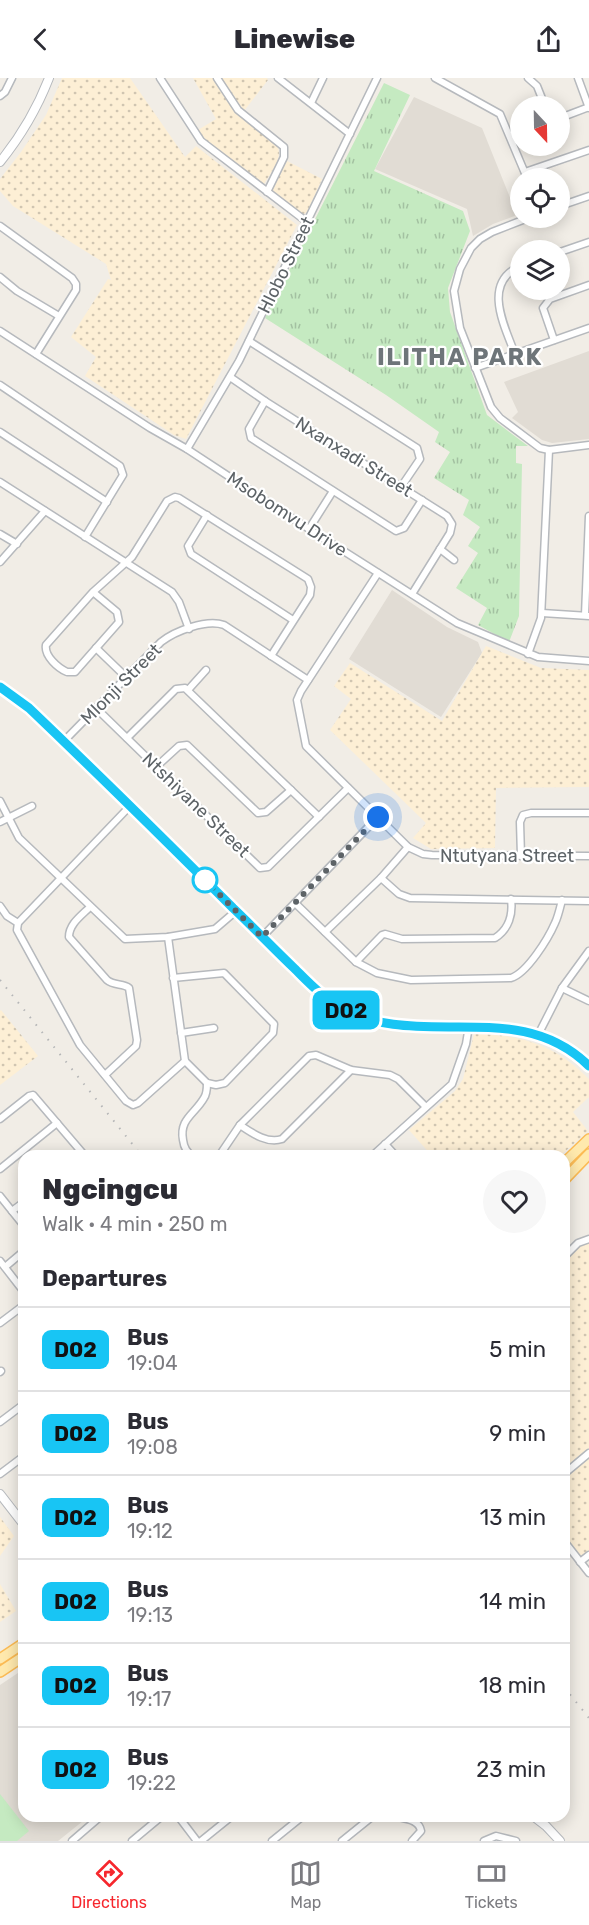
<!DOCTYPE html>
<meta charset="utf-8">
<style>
:root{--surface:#fff;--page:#f7f7f7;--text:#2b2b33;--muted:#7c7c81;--line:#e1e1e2;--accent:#f6272d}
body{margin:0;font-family:Rubik,sans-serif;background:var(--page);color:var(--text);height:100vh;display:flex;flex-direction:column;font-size:22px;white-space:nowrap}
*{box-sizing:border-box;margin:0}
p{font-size:20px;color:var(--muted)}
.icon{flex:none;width:33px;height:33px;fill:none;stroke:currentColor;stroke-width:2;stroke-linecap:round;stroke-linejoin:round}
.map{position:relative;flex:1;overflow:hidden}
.details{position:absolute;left:18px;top:1072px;width:552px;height:672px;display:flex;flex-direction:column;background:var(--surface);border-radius:18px;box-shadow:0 3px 15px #0003}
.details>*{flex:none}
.badge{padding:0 12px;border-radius:9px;font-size:21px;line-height:39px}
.needle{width:39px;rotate:158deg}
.controls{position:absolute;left:510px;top:18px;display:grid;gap:12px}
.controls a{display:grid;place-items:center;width:60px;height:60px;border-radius:50%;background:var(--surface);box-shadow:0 3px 15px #0003;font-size:30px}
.you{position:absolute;width:30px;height:30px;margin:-15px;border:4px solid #fff;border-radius:50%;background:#1a73e8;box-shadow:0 0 0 9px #1a73e833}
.map>.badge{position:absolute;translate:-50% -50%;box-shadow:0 0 0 3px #fff}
h2{padding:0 24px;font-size:22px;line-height:54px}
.round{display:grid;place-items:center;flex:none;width:63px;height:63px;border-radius:32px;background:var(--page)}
.headline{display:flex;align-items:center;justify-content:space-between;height:102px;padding:0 24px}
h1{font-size:28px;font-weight:800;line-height:45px}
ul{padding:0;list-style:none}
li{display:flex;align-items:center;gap:18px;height:84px;padding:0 24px;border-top:2px solid var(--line)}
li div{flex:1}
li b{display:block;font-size:22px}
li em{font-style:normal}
li .badge{min-width:66px;font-weight:700;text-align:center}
header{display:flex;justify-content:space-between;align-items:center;height:78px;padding:0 24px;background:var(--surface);font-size:27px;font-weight:800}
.tabs{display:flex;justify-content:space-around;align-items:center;height:84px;border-top:2px solid var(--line);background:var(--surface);font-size:16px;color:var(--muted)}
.tabs a{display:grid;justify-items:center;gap:3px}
.tabs .selected{color:var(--accent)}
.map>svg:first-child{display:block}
.education{fill:#e1dcd4}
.grass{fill:url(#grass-tufts)}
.sand{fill:url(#sand-dots)}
.park{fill:#c5eac1}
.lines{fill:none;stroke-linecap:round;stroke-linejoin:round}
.minor-casing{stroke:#b6b9bd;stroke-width:9}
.tertiary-casing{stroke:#b6b9bd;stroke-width:10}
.primary-casing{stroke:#fcbb54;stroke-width:12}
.minor{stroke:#fff;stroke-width:6}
.tertiary{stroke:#fff;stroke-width:8}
.primary{stroke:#ffe9ad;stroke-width:9}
.rail{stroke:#b5b6b7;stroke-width:2;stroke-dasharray:1.5 8;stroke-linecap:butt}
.line-casing{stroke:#fff;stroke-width:14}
.line{stroke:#18c5f4;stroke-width:9}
.walk{stroke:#5d6367;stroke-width:6;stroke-dasharray:0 10.8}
.stop-dot{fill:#fff;stroke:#18c5f4;stroke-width:3}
.labels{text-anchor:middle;stroke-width:4.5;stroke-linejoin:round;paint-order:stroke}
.street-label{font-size:18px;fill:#5d6367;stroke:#fff}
.district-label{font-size:24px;font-weight:bold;letter-spacing:1.5px;fill:#6e7579;stroke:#fff}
</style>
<header><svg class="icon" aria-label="back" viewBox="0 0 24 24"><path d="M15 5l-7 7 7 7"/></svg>Linewise<svg class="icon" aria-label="share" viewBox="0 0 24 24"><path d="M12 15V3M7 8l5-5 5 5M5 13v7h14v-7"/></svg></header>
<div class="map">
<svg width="589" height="1763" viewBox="0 0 589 1763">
<defs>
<pattern id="grass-tufts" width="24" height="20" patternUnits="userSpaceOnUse" patternTransform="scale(1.5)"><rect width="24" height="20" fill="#c5eac1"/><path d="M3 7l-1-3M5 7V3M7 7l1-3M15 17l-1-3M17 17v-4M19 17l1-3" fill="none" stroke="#a3c1a1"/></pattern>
<pattern id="sand-dots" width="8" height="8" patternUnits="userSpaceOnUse" patternTransform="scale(1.5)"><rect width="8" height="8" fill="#fdefd5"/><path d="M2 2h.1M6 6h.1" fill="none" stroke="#d0c5b1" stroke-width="1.8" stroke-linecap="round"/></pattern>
</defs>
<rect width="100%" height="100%" fill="#f1ede6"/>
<!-- education -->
<g class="education">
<polygon points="414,19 482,50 517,137 493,146 473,158 467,131 375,91"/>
<polygon points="589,273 589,361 552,365 542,362 512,340 518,334 504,304"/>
<polygon points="392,512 447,549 478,564 482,575 441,639 349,581"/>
<polygon points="24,1591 24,1738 88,1739 58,1763 0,1763 0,1607"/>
</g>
<!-- grass -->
<polygon class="grass" points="384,5 410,17 374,93 463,133 470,153 448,210 450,234 487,337 528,368 516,368 516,385 522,386 519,538 509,564 478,547 487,530 456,510 478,475 468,468 480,449 463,437 469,422 434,400 450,374 435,364 439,354 386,317 265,240"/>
<!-- sand -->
<g class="sand">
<polygon points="62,0 130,0 185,79 196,68 297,147 186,361 174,357 85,298 96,279 71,259 108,201 111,202 106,186 13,128 0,113 0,101 21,74 46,37"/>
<path d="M193 0H267L268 2 240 38 277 68C284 80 270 95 264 106L203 61 198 52 216 41Z"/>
<polygon points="287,83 322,101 307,134 304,136 299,135 274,116 273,111"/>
<polygon points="486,568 541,590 589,592 589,709 496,710 495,770 431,771 413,760 426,745 330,652 351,621 334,608 350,585 442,643"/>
<polygon points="1,932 38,978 0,1007 0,933"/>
<path d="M474 956C520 956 556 967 589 1001V1019L573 1034 588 1053 560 1078H432L409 1052 455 1013 463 1001Z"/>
<polygon points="589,1164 589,1370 564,1390 564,1182 578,1169"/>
<polygon points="589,1379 589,1475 583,1478 578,1476 564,1459 564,1399"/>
<polygon points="0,1439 14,1458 0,1478"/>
<polygon points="0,1506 16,1533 0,1544"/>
</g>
<!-- park -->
<polygon class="park" points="0,1716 29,1753 17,1763 0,1763"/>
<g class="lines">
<defs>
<g id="minor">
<polyline points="160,0 201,63 307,144"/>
<polyline points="217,0 238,32 284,69 284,79 267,114"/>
<polyline points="278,0 350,56"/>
<polyline points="435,0 500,36 527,100"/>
<polyline points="528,0 537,8 545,28"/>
<polyline points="578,0 589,30"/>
<polyline points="0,18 5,14 12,0"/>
<polyline points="311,25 323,0"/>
<polyline points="560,40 589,29"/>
<polyline points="525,94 589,72"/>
<polyline points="560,128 589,118"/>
<polyline points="528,140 492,154 480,161 471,170 460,191 454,213 460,250 491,329 500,340 540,370 549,372 589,367"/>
<polyline points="0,148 72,200 76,206 76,212 36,276"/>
<polyline points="560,174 589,164"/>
<polyline points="0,199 17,213 59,238"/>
<polyline points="0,253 150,350 187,371 309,451 457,545 538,579 589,583"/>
<polyline points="554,262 543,230 550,221 589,207"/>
<polyline points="249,263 417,370 420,381 401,409"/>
<path d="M515 276C504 247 482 205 520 188"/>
<polyline points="475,290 589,250"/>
<polyline points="230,299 265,323 447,438 452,446 450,455 412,516"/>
<polyline points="0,307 120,388 123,397 85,459"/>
<polyline points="265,323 249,351 251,360 396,453 404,450 422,422"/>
<polyline points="0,354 107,424"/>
<polyline points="187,371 239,283 377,0"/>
<polyline points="0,404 172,514 179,524 189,551"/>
<polyline points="207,437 188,468 191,476 293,542"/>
<polyline points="309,451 333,413"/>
<polyline points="0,456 17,466"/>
<polyline points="440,471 454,482"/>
<polyline points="0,484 45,433"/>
<polyline points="378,495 301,613 297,622 306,668 408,769 423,776 432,777 589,778"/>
<path d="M93 514 117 534 119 544 75 594H67C58 590 44 578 46 567L93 514 132 479 167 423 175 419 179 420 308 501 311 509 310 517 271 578"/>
<polyline points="542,535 589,538"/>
<polyline points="585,537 589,438"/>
<polyline points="96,570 127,600"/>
<polyline points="528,576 541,540 549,372"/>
<polyline points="188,612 206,592"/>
<polyline points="97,631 260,790 268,789 348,710"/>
<polyline points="127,660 176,611 185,610 319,739"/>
<path d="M64 663 161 564C175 553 206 541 224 547L308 602"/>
<polyline points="156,689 179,668 187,667 258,735 266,734 291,712"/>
<polyline points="0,723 19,760 125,861 168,859 215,851 236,833"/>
<polyline points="130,728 18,845 17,852 80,967 126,1023 133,1027 138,1025 185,983"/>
<polyline points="0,744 32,728"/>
<polyline points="521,778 520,744 523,737 531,735 589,735"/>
<polyline points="381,800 399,816 410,820 589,823"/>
<path d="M295 825 356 884 377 895 411 902 511 900C527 895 548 861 555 845 558 839 560 830 562 822"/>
<polyline points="0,828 7,838 18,845"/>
<path d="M90 829C81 838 69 846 69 859L107 902C114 908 123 905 129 910L137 962 136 968 105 997"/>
<polyline points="325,854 381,800 408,769"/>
<polyline points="168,859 185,983 207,1005 216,1007 225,1005 273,955 274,946 224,895 173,900"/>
<polyline points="262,859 378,739"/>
<path d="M356 884 382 857 385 856 402 861 495 860C509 851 513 836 511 821"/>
<polyline points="562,910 589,923"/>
<polyline points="181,955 214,950"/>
<polyline points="538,957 562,910 589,873"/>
<polyline points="0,1041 29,1018 33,1017 85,1078"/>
<path d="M240 1047C252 1055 267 1066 282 1061L351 992"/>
<polyline points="385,1066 396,1078"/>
<path d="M193 1078C187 1075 184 1070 183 1062 179 1041 195 1036 204 1020 207 1016 207 1010 207 1005"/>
<polyline points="219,1078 240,1047 309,978 316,977 351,992 390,997 398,1001 426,1029"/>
<polyline points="372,1078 452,1006 466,966 469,948"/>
<polyline points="0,1091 57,1045"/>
<polyline points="0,1118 24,1148"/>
<polyline points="12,1133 24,1124"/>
<polyline points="564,1179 578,1165 589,1161"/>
<polyline points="0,1183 24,1214"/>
<polyline points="5,1189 24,1173"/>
<polyline points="0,1245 24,1227"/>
<polyline points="0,1294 1,1293"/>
<polyline points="0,1344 24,1326"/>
<polyline points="0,1396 24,1378"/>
<polyline points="564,1396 589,1375"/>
<polyline points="564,1463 589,1495"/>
<polyline points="580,1484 589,1477"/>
<polyline points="178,1738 197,1763"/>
<path d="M394 1738C405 1741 419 1741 421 1753L412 1763"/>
<polyline points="72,1763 101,1738"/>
<polyline points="132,1763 162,1738"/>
<polyline points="201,1763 232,1738"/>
<polyline points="272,1763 303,1738"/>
<polyline points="342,1763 373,1738"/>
<polyline points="484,1763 496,1758 516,1763"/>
</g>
<g id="tertiary">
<path d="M0 84C21 58 37 31 49 0"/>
<path d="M0 609 29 630C98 696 166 763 233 830 254 850 274 871 295 891 307 903 320 917 336 927 418 976 514 915 589 988"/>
<polyline points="0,1416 24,1447"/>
<polyline points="533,1738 546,1748 560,1763"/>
</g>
<g id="primary">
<polyline points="564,1085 589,1061"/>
<polyline points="564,1102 589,1076"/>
<polyline points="0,1581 24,1565"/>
<polyline points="0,1594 24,1578"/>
</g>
</defs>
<!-- minor casing -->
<use href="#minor" class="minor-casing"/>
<!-- tertiary casing -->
<use href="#tertiary" class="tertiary-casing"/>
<!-- primary casing -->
<use href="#primary" class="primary-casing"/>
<!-- minor -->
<use href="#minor" class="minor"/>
<!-- tertiary -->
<use href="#tertiary" class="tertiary"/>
<!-- primary -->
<use href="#primary" class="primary"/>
<!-- rail -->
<g class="rail">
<polyline points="0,902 142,1078"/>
<polyline points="564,1609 589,1640"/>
</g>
</g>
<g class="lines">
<defs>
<path id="line" d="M0 609 29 630C98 696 166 763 233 830 254 850 274 871 295 891 307 903 320 917 336 927 417 976 516 916 589 988"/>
</defs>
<!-- line casing -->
<use href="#line" class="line-casing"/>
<!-- line -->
<use href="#line" class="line"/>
<!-- walk -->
<polyline class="walk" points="205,802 262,859 378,739"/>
</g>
<!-- markers -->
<circle class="stop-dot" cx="205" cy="802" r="12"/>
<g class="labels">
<!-- street labels -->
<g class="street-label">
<text transform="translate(286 187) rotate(-64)" y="6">Hlobo Street</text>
<text transform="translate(354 379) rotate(32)" y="6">Nxanxadi Street</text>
<text transform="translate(287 436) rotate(33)" y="6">Msobomvu Drive</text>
<text transform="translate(121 606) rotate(-45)" y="6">Mlonji Street</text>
<text transform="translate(196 727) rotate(44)" y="6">Ntshiyane Street</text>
<text x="507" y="784">Ntutyana Street</text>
</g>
<!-- district labels -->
<g class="district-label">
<text x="460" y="287">ILITHA PARK</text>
</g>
</g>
</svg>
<div class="controls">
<a><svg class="needle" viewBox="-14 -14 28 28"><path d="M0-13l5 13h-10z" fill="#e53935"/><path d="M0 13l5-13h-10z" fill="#7c7c81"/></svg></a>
<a><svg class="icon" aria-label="locate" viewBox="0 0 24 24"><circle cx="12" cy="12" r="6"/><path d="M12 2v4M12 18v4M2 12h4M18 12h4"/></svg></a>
<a><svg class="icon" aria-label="layers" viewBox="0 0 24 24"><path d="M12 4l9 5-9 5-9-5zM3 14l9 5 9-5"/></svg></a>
</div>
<div class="you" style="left:378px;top:739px"></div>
<b class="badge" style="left:346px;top:932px;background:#18c5f4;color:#111">D02</b>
<section class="details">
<div class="headline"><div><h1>Ngcingcu</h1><p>Walk · 4 min · 250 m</p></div><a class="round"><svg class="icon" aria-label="heart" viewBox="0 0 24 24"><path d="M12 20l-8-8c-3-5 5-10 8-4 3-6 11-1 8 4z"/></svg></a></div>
<h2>Departures</h2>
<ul>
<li><span class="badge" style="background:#18c5f4;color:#111">D02</span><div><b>Bus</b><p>19:04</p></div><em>5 min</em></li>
<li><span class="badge" style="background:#18c5f4;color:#111">D02</span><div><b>Bus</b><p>19:08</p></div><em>9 min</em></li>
<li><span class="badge" style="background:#18c5f4;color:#111">D02</span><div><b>Bus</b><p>19:12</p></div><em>13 min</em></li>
<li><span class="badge" style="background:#18c5f4;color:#111">D02</span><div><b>Bus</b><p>19:13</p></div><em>14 min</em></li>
<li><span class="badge" style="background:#18c5f4;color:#111">D02</span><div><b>Bus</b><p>19:17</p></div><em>18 min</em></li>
<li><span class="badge" style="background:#18c5f4;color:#111">D02</span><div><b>Bus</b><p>19:22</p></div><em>23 min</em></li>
</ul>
</section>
</div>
<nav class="tabs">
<a class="selected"><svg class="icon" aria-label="directions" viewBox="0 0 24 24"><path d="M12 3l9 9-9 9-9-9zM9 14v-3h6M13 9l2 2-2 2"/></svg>Directions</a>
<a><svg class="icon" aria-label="map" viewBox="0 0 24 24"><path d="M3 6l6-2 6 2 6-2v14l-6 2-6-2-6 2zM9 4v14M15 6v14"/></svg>Map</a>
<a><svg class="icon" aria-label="tickets" viewBox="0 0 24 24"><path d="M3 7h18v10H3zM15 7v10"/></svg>Tickets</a>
</nav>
